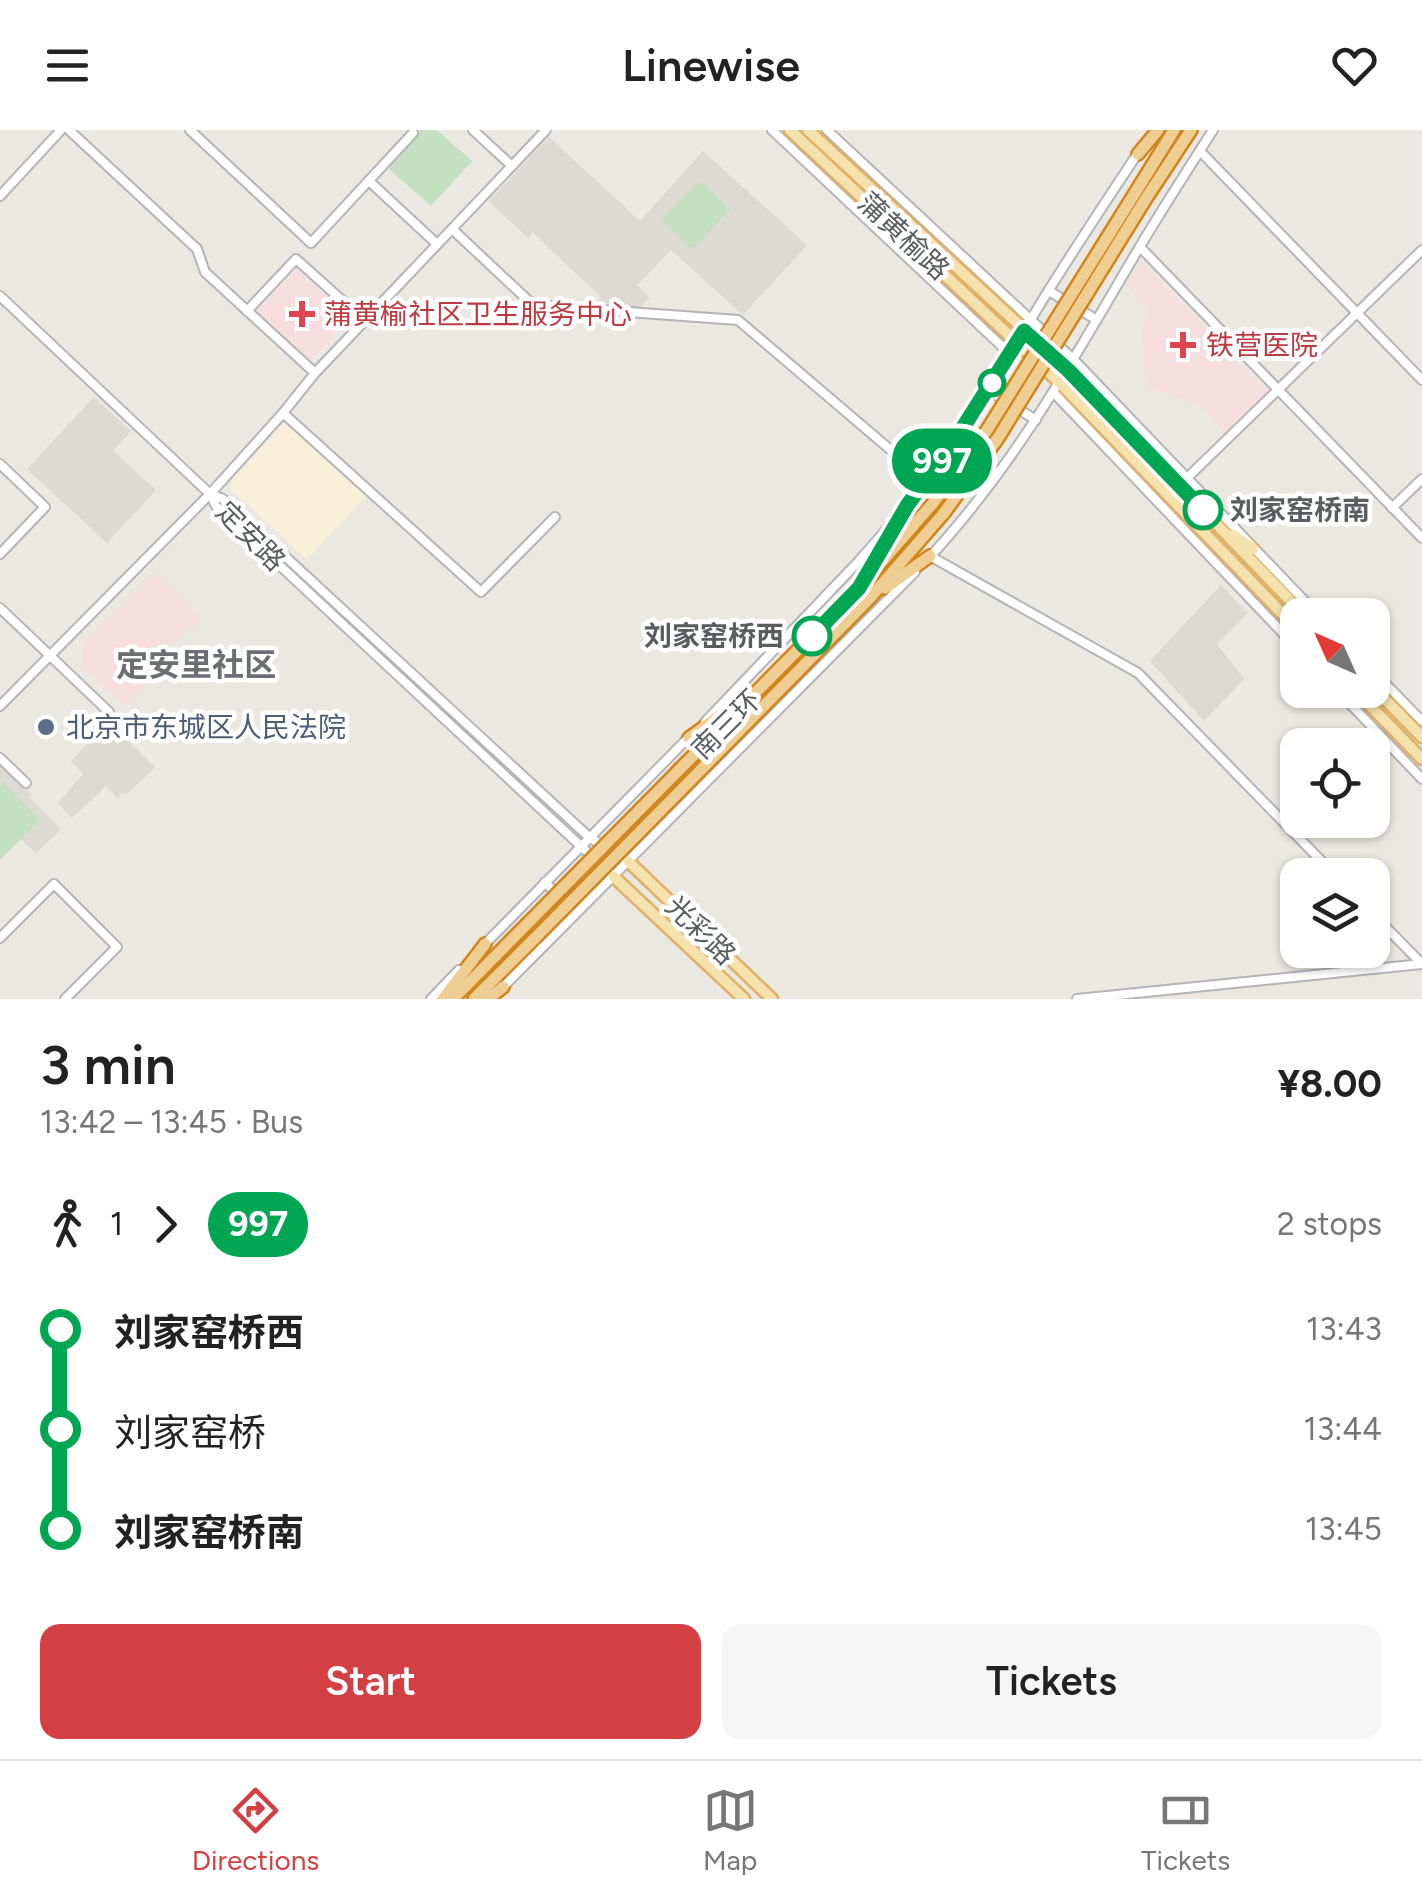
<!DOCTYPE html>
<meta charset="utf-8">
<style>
:root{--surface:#fff;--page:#f6f6f6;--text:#222;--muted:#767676;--line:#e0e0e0;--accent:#d33f43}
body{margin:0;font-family:Figtree,"Noto Sans SC",sans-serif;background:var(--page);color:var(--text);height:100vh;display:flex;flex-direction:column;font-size:38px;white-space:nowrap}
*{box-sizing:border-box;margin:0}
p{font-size:32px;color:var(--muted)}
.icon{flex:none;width:55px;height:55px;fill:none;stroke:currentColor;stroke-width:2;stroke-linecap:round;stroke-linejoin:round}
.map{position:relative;height:869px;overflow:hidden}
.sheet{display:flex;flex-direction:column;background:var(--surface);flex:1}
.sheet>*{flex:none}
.badge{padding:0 20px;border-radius:32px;font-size:35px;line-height:65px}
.needle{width:65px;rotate:315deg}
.tools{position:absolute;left:1280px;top:468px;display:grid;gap:20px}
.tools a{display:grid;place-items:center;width:110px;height:110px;border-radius:20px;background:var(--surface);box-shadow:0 2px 8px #0004;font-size:50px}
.map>.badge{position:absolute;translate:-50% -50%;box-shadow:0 0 0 5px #fff}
.legs{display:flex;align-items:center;gap:15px;height:110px;padding:0 40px;font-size:32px}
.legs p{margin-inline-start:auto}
.summary{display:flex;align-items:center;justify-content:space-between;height:170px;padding:0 40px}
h1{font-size:55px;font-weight:600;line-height:75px}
.action{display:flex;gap:20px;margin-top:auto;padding:20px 40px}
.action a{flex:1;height:115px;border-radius:20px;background:var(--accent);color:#fff;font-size:40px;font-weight:600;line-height:115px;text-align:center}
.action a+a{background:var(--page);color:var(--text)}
ul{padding:0 40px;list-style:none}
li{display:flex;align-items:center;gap:35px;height:100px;font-size:38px}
li i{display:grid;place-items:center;width:15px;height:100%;margin:0 12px;background:currentColor}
li i::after{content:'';width:25px;height:25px;margin:-12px;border:8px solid;border-radius:50%;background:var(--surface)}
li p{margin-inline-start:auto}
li:first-child i{background:linear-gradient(#0000 50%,currentColor 0)}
li:last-child i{background:linear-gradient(currentColor 50%,#0000 0)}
header{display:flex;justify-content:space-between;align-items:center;height:130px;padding:0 40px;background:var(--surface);font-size:45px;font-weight:600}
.tabs{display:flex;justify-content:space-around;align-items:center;height:140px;border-top:2px solid var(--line);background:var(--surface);font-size:28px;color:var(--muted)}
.tabs a{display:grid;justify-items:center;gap:5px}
.tabs .active{color:var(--accent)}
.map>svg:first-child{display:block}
.commercial{fill:#f9eed8}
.education{fill:#ddd9d3}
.medical{fill:#f7dede}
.green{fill:#c4e0c0}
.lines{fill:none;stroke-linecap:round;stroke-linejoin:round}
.minor-casing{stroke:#b2b4b7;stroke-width:12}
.major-casing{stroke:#dfb066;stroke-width:15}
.highway-casing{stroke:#d2851a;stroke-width:16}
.minor{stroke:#fff;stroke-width:8}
.major{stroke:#f5e1ad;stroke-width:10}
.highway{stroke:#efce94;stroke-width:11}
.highway-bridge-casing{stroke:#d2851a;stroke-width:16;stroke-linecap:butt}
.highway-bridge{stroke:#efce94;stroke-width:11}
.line-1-casing{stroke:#fff;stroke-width:22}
.line-1{stroke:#00a651;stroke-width:15}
.health-dot{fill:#e0444e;stroke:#fff;stroke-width:4}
.stop-1-dot{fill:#fff;stroke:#00a651;stroke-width:5}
.service-dot{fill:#5c6f8a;stroke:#fff;stroke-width:4}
.labels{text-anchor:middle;stroke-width:9;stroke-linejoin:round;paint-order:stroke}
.street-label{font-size:28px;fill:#5a5d60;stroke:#fff}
.health-label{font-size:28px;fill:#be3a42;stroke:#fff;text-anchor:start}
.stop-label{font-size:28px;font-weight:bold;fill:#5a5d60;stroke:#fff;text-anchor:start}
.service-label{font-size:28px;fill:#4e5e75;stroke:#fff;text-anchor:start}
.quarter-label{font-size:32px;font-weight:bold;fill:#6b6f72;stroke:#fff}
</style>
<header><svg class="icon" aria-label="menu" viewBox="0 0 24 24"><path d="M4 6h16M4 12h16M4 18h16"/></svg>Linewise<svg class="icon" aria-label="heart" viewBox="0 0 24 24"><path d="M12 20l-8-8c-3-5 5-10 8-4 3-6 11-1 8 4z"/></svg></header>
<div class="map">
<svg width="1422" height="869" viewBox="0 0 1422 869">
<rect width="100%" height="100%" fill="#ebe8e1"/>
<!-- commercial -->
<polygon class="commercial" points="287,290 367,365 307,430 230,359 233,348"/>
<!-- education -->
<g class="education">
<polygon points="549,7 640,91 703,21 807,115 743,185 671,120 637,155 650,168 640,178 597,172 601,167 533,103 528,108 489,71"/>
<polygon points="94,267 131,301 113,321 156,360 107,413 27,339"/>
<polygon points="1221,455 1248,483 1217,514 1244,549 1204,591 1150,531"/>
<polygon points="104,595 110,601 115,598 155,637 126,665 123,663 117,668 106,656 72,688 58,673 83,644 71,631"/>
<polygon points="0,634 31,665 30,668 61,699 36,723 21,709 0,730"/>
</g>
<!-- medical -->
<g class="medical">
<polygon points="1140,131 1268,263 1226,304 1197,273 1189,272 1168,262 1154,261 1145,252 1143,204 1146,175 1126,156"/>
<polygon points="297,139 350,188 310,232 253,180 277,153 281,156"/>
<polygon points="154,443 202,489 192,499 189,497 162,522 170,531 123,576 82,535 82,515"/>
</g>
<!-- green -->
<g class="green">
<polygon points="421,0 437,0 472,31 431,76 388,38"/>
<polygon points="702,52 730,79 696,116 691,118 663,91 665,85 696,54"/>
<polygon points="3,652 40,690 0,730 0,655"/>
</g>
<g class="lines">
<defs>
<g id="minor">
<polyline points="69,0 197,119 205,142 315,243"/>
<polyline points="190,0 311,113 413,3"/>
<polyline points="473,0 512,36"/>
<polyline points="772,0 1010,224"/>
<polyline points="827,0 1074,230 1318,485"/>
<polyline points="1200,21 1422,250"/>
<polyline points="369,51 437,114"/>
<polyline points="0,66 61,0"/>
<polyline points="452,99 533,175 738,190 926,350"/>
<polyline points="1140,117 1422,408"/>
<polyline points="1049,161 1097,190"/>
<polyline points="0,166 210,364 216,376 614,747"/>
<polyline points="247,181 296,129 365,191"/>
<polyline points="988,260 1036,290"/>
<polyline points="1054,263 1298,519"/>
<polyline points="283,283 481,462 555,387"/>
<polyline points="0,334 45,377 0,424"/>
<polyline points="1188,347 1422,120"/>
<polyline points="210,364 223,369 589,707 621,727"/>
<path d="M906 376C959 309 1002 236 1047 163 1077 115 1108 68 1140 20"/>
<polyline points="1392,378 1422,349"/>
<polyline points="930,426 1138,543 1335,745"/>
<path d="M928 429C1016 334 1074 228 1139 118 1163 78 1188 39 1213 0"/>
<polyline points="0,478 109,582"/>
<polyline points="1372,540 1422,591"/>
<polyline points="1337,560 1422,649"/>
<polyline points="0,576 210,364 283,283 315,243 546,0"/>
<polyline points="705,592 858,432 894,391"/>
<polyline points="0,628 26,653"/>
<polyline points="545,752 570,778"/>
<polyline points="1372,783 1422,834"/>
<polyline points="0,808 54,754 117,817 65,869"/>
<polyline points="483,816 691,605"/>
<polyline points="502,858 915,442"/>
<polyline points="431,869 459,840"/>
<polyline points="1077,869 1422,834"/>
</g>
<g id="major">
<polyline points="790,0 1060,253 1298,500"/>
<polyline points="808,0 1068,240 1304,485"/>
<polyline points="1233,405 1253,419"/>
<polyline points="1372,556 1422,607"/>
<polyline points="1355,560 1422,629"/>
<polyline points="629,732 772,869"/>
<polyline points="614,747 744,869"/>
</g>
<g id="highway">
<polyline points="1138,24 1158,0"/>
<polyline points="1135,63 1174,0"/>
<polyline points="1145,70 1191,0"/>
<polyline points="874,433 908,374"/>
<polyline points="885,458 930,426"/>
<polyline points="689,608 744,568"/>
<polyline points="678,641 859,458 933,373"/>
<polyline points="689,652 869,469 944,383"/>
<polyline points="443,869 485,814"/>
<polyline points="453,869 526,795"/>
<polyline points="474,869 536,807"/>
<polyline points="488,869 503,857"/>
</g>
</defs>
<!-- minor casing -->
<use href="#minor" class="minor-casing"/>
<!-- major casing -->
<use href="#major" class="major-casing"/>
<!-- highway casing -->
<use href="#highway" class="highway-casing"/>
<!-- minor -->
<use href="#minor" class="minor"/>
<!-- major -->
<use href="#major" class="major"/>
<!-- highway -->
<use href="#highway" class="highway"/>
<defs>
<g id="highway-bridge">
<polyline points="933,373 987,300 1135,63"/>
<polyline points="944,383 998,308 1145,70"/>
<polyline points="526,795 678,641"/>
<polyline points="536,807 689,652"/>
</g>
</defs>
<!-- highway-bridge casing -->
<use href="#highway-bridge" class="highway-bridge-casing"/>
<!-- highway-bridge -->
<use href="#highway-bridge" class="highway-bridge"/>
</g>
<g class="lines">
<defs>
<polyline id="line-1" points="812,506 859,458 908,374 943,329 1024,201 1068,240 1203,380"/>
</defs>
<!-- line-1 casing -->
<use href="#line-1" class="line-1-casing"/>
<!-- line-1 -->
<use href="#line-1" class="line-1"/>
</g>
<!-- markers -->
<g class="health-dot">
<path d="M297 169h10v10h10v10h-10v10h-10v-10h-10v-10h10z"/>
<path d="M1178 200h10v10h10v10h-10v10h-10v-10h-10v-10h10z"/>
</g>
<g class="stop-1-dot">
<circle cx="992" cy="253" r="12"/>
<circle cx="1203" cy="380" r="18"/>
<circle cx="812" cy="506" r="18"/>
</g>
<circle class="service-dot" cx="46" cy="597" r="10"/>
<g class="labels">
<!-- street labels -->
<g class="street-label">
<text transform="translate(904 106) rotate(43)" y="10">蒲黄榆路</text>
<text transform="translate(251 406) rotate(45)" y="10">定安路</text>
<text transform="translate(726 594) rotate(-45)" y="10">南三环</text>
<text transform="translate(701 800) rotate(44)" y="10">光彩路</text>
</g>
<!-- health labels -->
<g class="health-label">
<text x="324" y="194">蒲黄榆社区卫生服务中心</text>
<text x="1206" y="225">铁营医院</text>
</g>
<!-- stop labels -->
<g class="stop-label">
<text x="1230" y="390">刘家窑桥南</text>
<text x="784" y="516" text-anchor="end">刘家窑桥西</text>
</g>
<!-- service labels -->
<g class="service-label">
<text x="66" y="607">北京市东城区人民法院</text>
</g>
<!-- quarter labels -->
<g class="quarter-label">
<text x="196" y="546">定安里社区</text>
</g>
</g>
</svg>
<div class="tools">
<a><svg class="needle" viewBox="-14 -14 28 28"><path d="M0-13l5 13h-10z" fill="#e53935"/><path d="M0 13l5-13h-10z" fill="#767676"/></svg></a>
<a><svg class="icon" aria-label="locate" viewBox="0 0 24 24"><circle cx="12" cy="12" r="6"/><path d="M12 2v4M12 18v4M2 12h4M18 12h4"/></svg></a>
<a><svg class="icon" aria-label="layers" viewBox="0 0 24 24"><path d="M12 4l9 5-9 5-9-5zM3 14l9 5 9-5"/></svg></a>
</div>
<b class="badge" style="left:942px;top:331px;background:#00a651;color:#fff">997</b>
</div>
<section class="sheet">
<div class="summary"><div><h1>3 min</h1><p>13:42 – 13:45 · Bus</p></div><b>¥8.00</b></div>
<div class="legs"><svg class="icon" aria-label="walk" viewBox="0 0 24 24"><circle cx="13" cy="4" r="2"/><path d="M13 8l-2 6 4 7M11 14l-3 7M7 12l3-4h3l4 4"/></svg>1<svg class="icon" aria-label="forward" viewBox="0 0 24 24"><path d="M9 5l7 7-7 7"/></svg><b class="badge" style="background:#00a651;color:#fff">997</b><p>2 stops</p></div>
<ul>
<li><i style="color:#00a651"></i><b>刘家窑桥西</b><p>13:43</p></li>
<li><i style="color:#00a651"></i><span>刘家窑桥</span><p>13:44</p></li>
<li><i style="color:#00a651"></i><b>刘家窑桥南</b><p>13:45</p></li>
</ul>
<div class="action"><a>Start</a><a>Tickets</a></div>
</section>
<nav class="tabs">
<a class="active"><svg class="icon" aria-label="directions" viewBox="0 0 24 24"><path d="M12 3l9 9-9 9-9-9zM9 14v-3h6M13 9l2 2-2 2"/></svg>Directions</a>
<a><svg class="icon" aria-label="map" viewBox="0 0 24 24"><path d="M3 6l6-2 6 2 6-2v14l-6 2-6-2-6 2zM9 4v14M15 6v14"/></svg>Map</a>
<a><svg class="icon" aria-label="tickets" viewBox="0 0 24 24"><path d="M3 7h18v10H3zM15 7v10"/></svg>Tickets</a>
</nav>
